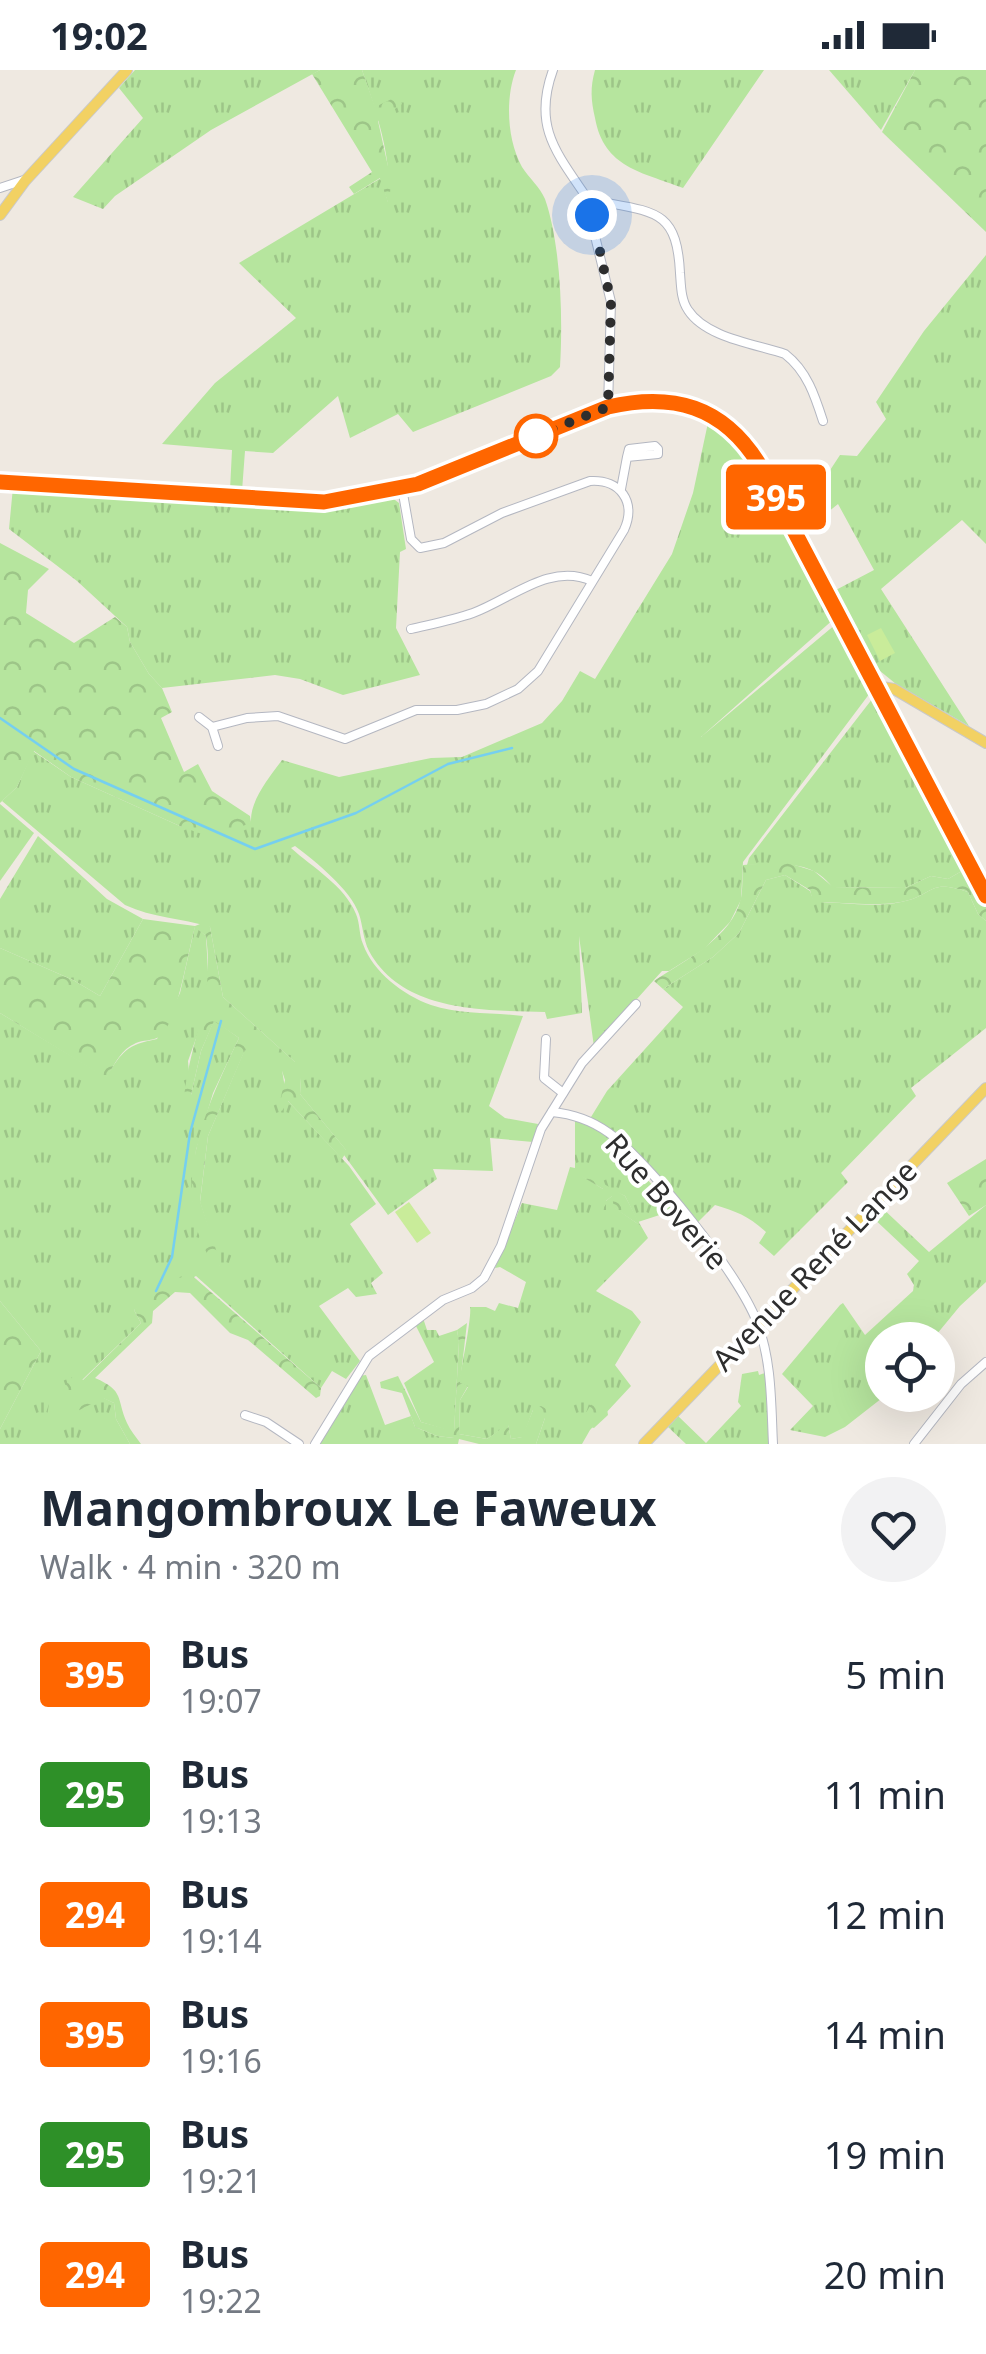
<!DOCTYPE html>
<meta charset="utf-8">
<style>
:root{--surface:#fff;--page:#f2f2f3;--text:#1f2937;--muted:#747a83}
body{margin:0;font-family:"Noto Sans",sans-serif;background:var(--page);color:var(--text);height:100vh;display:flex;flex-direction:column;font-size:38px;white-space:nowrap}
*{box-sizing:border-box;margin:0}
p{font-size:32px;color:var(--muted)}
.icon{flex:none;width:55px;height:55px;fill:none;stroke:currentColor;stroke-width:2;stroke-linecap:round;stroke-linejoin:round}
.map{position:relative;height:1374px;overflow:hidden}
.panel{display:flex;flex-direction:column;background:var(--surface);flex:1}
.panel>*{flex:none}
.badge{padding:0 20px;border-radius:8px;font-size:35px;line-height:65px}
.tools{position:absolute;left:865px;top:1252px;display:grid;gap:20px}
.tools a{display:grid;place-items:center;width:90px;height:90px;border-radius:50%;background:var(--surface);box-shadow:0 10px 40px #0002;font-size:50px}
.you{position:absolute;width:50px;height:50px;margin:-25px;border:8px solid #fff;border-radius:50%;background:#1a73e8;box-shadow:0 0 0 15px #1a73e833}
.map>.badge{position:absolute;translate:-50% -50%;box-shadow:0 0 0 5px #fff}
.round{display:grid;place-items:center;flex:none;width:105px;height:105px;border-radius:52px;background:var(--page)}
.head{display:flex;align-items:center;justify-content:space-between;height:170px;padding:0 40px}
h1{font-size:48px;font-weight:700;line-height:75px}
ul{padding:0;list-style:none}
li{display:flex;align-items:center;gap:30px;height:120px;padding:0 40px}
li div{flex:1}
li b{display:block;font-size:38px}
li em{font-style:normal}
li .badge{min-width:110px;font-weight:700;text-align:center}
.status{display:flex;justify-content:space-between;align-items:center;height:70px;padding:0 50px;background:var(--surface);direction:ltr}
.status svg{height:28px;fill:currentColor}
.map>svg:first-child{display:block}
.grass{fill:url(#grass-tufts)}
.forest{fill:url(#forest-crowns)}
.pitch{fill:#c9ec9a}
.lines{fill:none;stroke-linecap:round;stroke-linejoin:round}
.stream{stroke:#75cff0;stroke-width:2.5}
.minor-casing{stroke:#b4b7c1;stroke-width:10}
.major-casing{stroke:#c9c9c9;stroke-width:12}
.minor{stroke:#fff;stroke-width:8}
.major{stroke:#f2d163;stroke-width:10}
.line-casing{stroke:#fff;stroke-width:22}
.line{stroke:#f60;stroke-width:15}
.walk{stroke:#2e2e2e;stroke-width:10;stroke-dasharray:0 18}
.stop-dot{fill:#fff;stroke:#f60;stroke-width:5}
.labels{text-anchor:middle;stroke-width:8;stroke-linejoin:round;paint-order:stroke}
.street-label{font-size:30px;fill:#2e2e2e;stroke:#fff}
</style>
<div class="status"><b>19:02</b><svg viewBox="0 0 49 12"><path d="M0 12V9h3v3zM5 12V6h3v6zM10 12V3h3v9zM15 12V0h3v12zM26 1h20v11H26zM47 4h2v5h-2z"/></svg></div>
<div class="map">
<svg width="986" height="1374" viewBox="0 0 986 1374">
<defs>
<pattern id="grass-tufts" width="24" height="20" patternUnits="userSpaceOnUse" patternTransform="scale(2.5)"><rect width="24" height="20" fill="#b6e59e"/><path d="M3 7l-1-3M5 7V3M7 7l1-3M15 17l-1-3M17 17v-4M19 17l1-3" fill="none" stroke="#9dc588"/></pattern>
<pattern id="forest-crowns" width="20" height="18" patternUnits="userSpaceOnUse" patternTransform="scale(2.5)"><rect width="20" height="18" fill="#b6e59e"/><path d="M2 6a3 3 0 1 1 6 0M12 15a3 3 0 1 1 6 0" fill="none" stroke="#9dc588"/></pattern>
</defs>
<rect width="100%" height="100%" fill="#efe9e1"/>
<!-- grass -->
<g class="grass">
<polygon points="135,0 320,0 211,60 115,126 103,139 73,127 143,48 119,18"/>
<path d="M362 0H516C505 28 507 70 522 97 529 108 540 117 545 129 561 175 563 248 560 297L551 306 413 362 398 344 350 368 338 326 273 383 245 381 242 421 230 420 232 380 162 374 215 313 296 248 239 193 381 108 388 132C393 88 376 41 362 0Z"/>
<path d="M595 0H764L683 118C642 102 604 98 595 48 591 30 590 18 595 0Z"/>
<polygon points="829,0 915,0 881,60"/>
<polygon points="986,185 986,474 962,450 881,519 969,656 896,614 869,592 832,522 874,500 838,434 801,464 796,452 840,385 857,386 886,349 876,332 924,261"/>
<path d="M709 348C734 365 749 383 763 410L723 432 732 450 771 429 835 548 701 667 836 554 873 619 743 792 741 830 730 852 704 879 669 901H662L594 977 579 866 582 943 547 949 545 942C484 940 403 943 369 881 363 869 363 856 359 844 351 820 315 791 295 776L291 778C312 797 345 816 356 844 360 853 359 865 363 874 373 902 403 925 431 935 460 945 493 942 523 946L489 1036 505 1048 538 1054 533 1072 490 1068 493 1101 433 1099 437 1109 388 1145 344 1085 346 1080 300 1024 301 1008 296 993 223 927 210 857C181 848 153 848 125 835L2 731 17 717 33 681 71 707 182 757 251 752C250 730 269 708 282 690L339 707 431 688 462 687 542 653 562 631 580 601 595 609 672 484 693 423Z"/>
<polygon points="13,417 324,439 391,427 399,433 406,479 400,482 396,558 420,605 343,625 300,609 275,605 162,618 149,604 130,572 127,557 77,511 9,459"/>
<path d="M876 624 967 798 948 809 931 806 905 818 832 817C812 789 778 794 747 795L749 788Z"/>
<polygon points="0,734 34,763 0,811"/>
<polygon points="38,766 107,829 143,849 100,926 73,910 0,878 0,829"/>
<path d="M785 805 810 821 814 832C841 832 875 838 901 832 934 826 927 808 968 822L978 844 986 851V958L911 1018 916 1026 841 1103 848 1112 774 1186 759 1173 766 1162C750 1147 736 1141 715 1135L697 1153 616 1063 591 1047 607 1021 683 937 663 919 713 887 739 863 766 810Z"/>
<path d="M195 856 206 866 209 919 205 943 188 991 191 1025 201 981 214 950 239 968 213 1023 196 1080 192 1130 220 1196 200 1132 208 1066 245 979 282 1000 287 1030 349 1096 376 1134 350 1154 383 1203 371 1213 377 1224 356 1227 348 1218 319 1236 360 1291 346 1309 332 1301 321 1318 196 1206 134 1240 141 1253 82 1310 75 1305 93 1331 102 1327 114 1333 116 1349 130 1374H0V1359L41 1281 0 1231V943L106 1007C123 981 126 975 157 969L180 923Z"/>
<path d="M575 1048 606 1064 675 1140 638 1152 625 1126 582 1106 603 1119 606 1131 613 1125 615 1138 641 1156 648 1168 596 1221 632 1241 641 1252 615 1295 631 1316 590 1360 582 1374H536L545 1348 533 1340 523 1367 511 1369 508 1355 487 1369 459 1364 460 1330 468 1317 459 1313C462 1295 472 1246 470 1237H486L495 1241 499 1233 518 1238 526 1212 500 1197 495 1198 522 1133 557 1140 570 1097 575 1098Z"/>
<polygon points="879,1135 929,1182 986,1135 986,1212 960,1236 932,1270 882,1270 882,1325 886,1325 845,1357 825,1367 790,1360 813,1336 782,1304 840,1235 843,1233 865,1265 913,1221 914,1215 907,1204 919,1191 870,1145"/>
<polygon points="423,1248 427,1260 436,1260 439,1266 457,1260 459,1272 454,1362 421,1352 404,1313 434,1292 416,1256"/>
<polygon points="758,1301 759,1305 765,1303 769,1374 686,1374 667,1356 677,1345 706,1373 741,1336 738,1332 742,1304"/>
<polygon points="366,1305 385,1355 411,1346 415,1357 437,1366 454,1368 454,1374 320,1374 358,1306"/>
</g>
<!-- forest -->
<g class="forest">
<polygon points="320,0 362,0 375,37 398,26 402,34 378,51 391,110 389,136 380,108 354,124 349,117 372,102 312,4"/>
<polygon points="915,0 986,0 986,162 882,62"/>
<polygon points="0,473 49,499 28,520 26,543 74,573 115,547 127,557 130,572 149,604 162,618 172,642 161,648 184,702 198,694 212,721 250,746 251,752 221,767 213,768 182,757 71,707 34,681 17,717 0,733"/>
<path d="M785 792 814 801 833 817 905 818 931 806 948 809 967 798 986 835V851L978 844 968 822C927 808 934 826 901 832 874 837 841 832 813 832L810 820 785 805 766 810 739 863 713 887 663 919 654 911C685 890 732 868 741 828 743 818 742 806 743 795Z"/>
<path d="M202 847 210 857 223 927 295 992 301 985 307 991 301 1008 300 1024 347 1081 342 1089 288 1031 282 1041 278 1039 285 1010 282 1001 245 980 208 1066 200 1131 221 1195 214 1199C207 1182 197 1165 194 1148 183 1085 213 1023 239 968L214 951 201 981 191 1025 184 1027C191 965 215 931 206 866L195 857C188 881 177 955 159 967 152 971 143 970 136 973 121 979 115 994 106 1008L0 943V878L73 910 100 926 143 849 195 856 200 854Z"/>
<polygon points="986,1089 986,1135 969,1146 947,1113"/>
<polygon points="583,1102 625,1126 641,1156 614,1138 612,1126 606,1131 606,1142 597,1139 603,1119 581,1106"/>
<path d="M188 1202 321 1318 320 1326 316 1328 248 1270 230 1263 190 1223 175 1222 153 1241 152 1253 95 1308C125 1321 116 1328 127 1353 130 1360 136 1367 141 1374H130L116 1349 114 1333 103 1328 60 1350 47 1347 49 1333 75 1304 83 1310 141 1253 134 1240 150 1226Z"/>
<polygon points="0,1231 41,1281 0,1359"/>
<polygon points="467,1253 460,1313 468,1316 460,1330 459,1364 487,1369 508,1354 511,1369 522,1367 533,1340 541,1336 557,1345 554,1350 545,1348 536,1374 479,1374 459,1369 458,1374 454,1374 454,1368 437,1366 415,1357 402,1323 381,1318 380,1312 398,1306 421,1352 454,1361 459,1273 457,1260"/>
<polygon points="593,1331 606,1333 608,1345 594,1358 584,1355 584,1346"/>
</g>
<!-- pitch -->
<g class="pitch">
<polygon points="881,558 895,583 880,591 867,565"/>
<polygon points="409,1132 431,1163 417,1173 395,1142"/>
</g>
<g class="lines">
<!-- stream -->
<g class="stream">
<polyline points="0,648 74,699 255,779 356,743 448,694 512,678"/>
<polyline points="156,1221 172,1187 190,1063 221,951"/>
</g>
<defs>
<g id="minor">
<path d="M553 0C533 55 555 81 585 125"/>
<polyline points="0,118 27,109"/>
<path d="M602 132C657 142 677 142 680 203 681 216 681 230 688 240 706 268 756 274 785 284 807 301 815 326 823 351"/>
<polyline points="592,145 599,141 602,132 585,125 611,232 608,337"/>
<polyline points="621,419 627,387 658,384 658,379 655,376 629,379 627,387"/>
<path d="M411 559C432 554 453 550 473 543 511 529 550 492 592 511"/>
<polyline points="199,647 212,657 218,676"/>
<path d="M212 657 247 648 278 646 345 669 416 640H457L486 634 518 619 538 601 624 460C637 432 620 409 590 411L502 443 444 473 420 478 411 469 402 418"/>
<polyline points="546,969 544,1008 563,1023"/>
<path d="M552 1042C574 1044 591 1050 609 1063 651 1094 738 1203 757 1252 772 1291 771 1333 773 1374"/>
<polyline points="245,1345 266,1352 299,1374"/>
<polyline points="315,1374 369,1286 443,1230 472,1218 484,1208 501,1176 541,1059 582,993 636,934"/>
<polyline points="914,1374 961,1314 986,1292"/>
</g>
<g id="major">
<polyline points="0,145 25,111 127,0"/>
<path d="M0 412 324 432 418 414 608 337C672 321 723 336 759 394L986 826"/>
<polyline points="876,616 894,619 986,673"/>
<polyline points="644,1374 986,1018"/>
</g>
</defs>
<!-- minor casing -->
<use href="#minor" class="minor-casing"/>
<!-- major casing -->
<use href="#major" class="major-casing"/>
<!-- minor -->
<use href="#minor" class="minor"/>
<!-- major -->
<use href="#major" class="major"/>
</g>
<g class="lines">
<defs>
<path id="line" d="M0 412 324 432 418 414 608 337C673 322 723 336 759 394L986 826"/>
</defs>
<!-- line casing -->
<use href="#line" class="line-casing"/>
<!-- line -->
<use href="#line" class="line"/>
<!-- walk -->
<polyline class="walk" points="536,366 608,337 611,232 592,145"/>
</g>
<!-- markers -->
<circle class="stop-dot" cx="536" cy="366" r="20"/>
<g class="labels">
<!-- street labels -->
<g class="street-label">
<text transform="translate(666 1132) rotate(49)" y="10">Rue Boverie</text>
<text transform="translate(815 1196) rotate(-46)" y="10">Avenue René Lange</text>
</g>
</g>
</svg>
<div class="tools">
<a><svg class="icon" aria-label="locate" viewBox="0 0 24 24"><circle cx="12" cy="12" r="6"/><path d="M12 2v4M12 18v4M2 12h4M18 12h4"/></svg></a>
</div>
<div class="you" style="left:592px;top:145px"></div>
<b class="badge" style="left:776px;top:427px;background:#f60;color:#fff">395</b>
</div>
<section class="panel">
<div class="head"><div><h1>Mangombroux Le Faweux</h1><p>Walk · 4 min · 320 m</p></div><a class="round"><svg class="icon" aria-label="heart" viewBox="0 0 24 24"><path d="M12 20l-8-8c-3-5 5-10 8-4 3-6 11-1 8 4z"/></svg></a></div>
<ul>
<li><span class="badge" style="background:#f60;color:#fff">395</span><div><b>Bus</b><p>19:07</p></div><em>5 min</em></li>
<li><span class="badge" style="background:#2e9028;color:#fff">295</span><div><b>Bus</b><p>19:13</p></div><em>11 min</em></li>
<li><span class="badge" style="background:#f60;color:#fff">294</span><div><b>Bus</b><p>19:14</p></div><em>12 min</em></li>
<li><span class="badge" style="background:#f60;color:#fff">395</span><div><b>Bus</b><p>19:16</p></div><em>14 min</em></li>
<li><span class="badge" style="background:#2e9028;color:#fff">295</span><div><b>Bus</b><p>19:21</p></div><em>19 min</em></li>
<li><span class="badge" style="background:#f60;color:#fff">294</span><div><b>Bus</b><p>19:22</p></div><em>20 min</em></li>
</ul>
</section>
